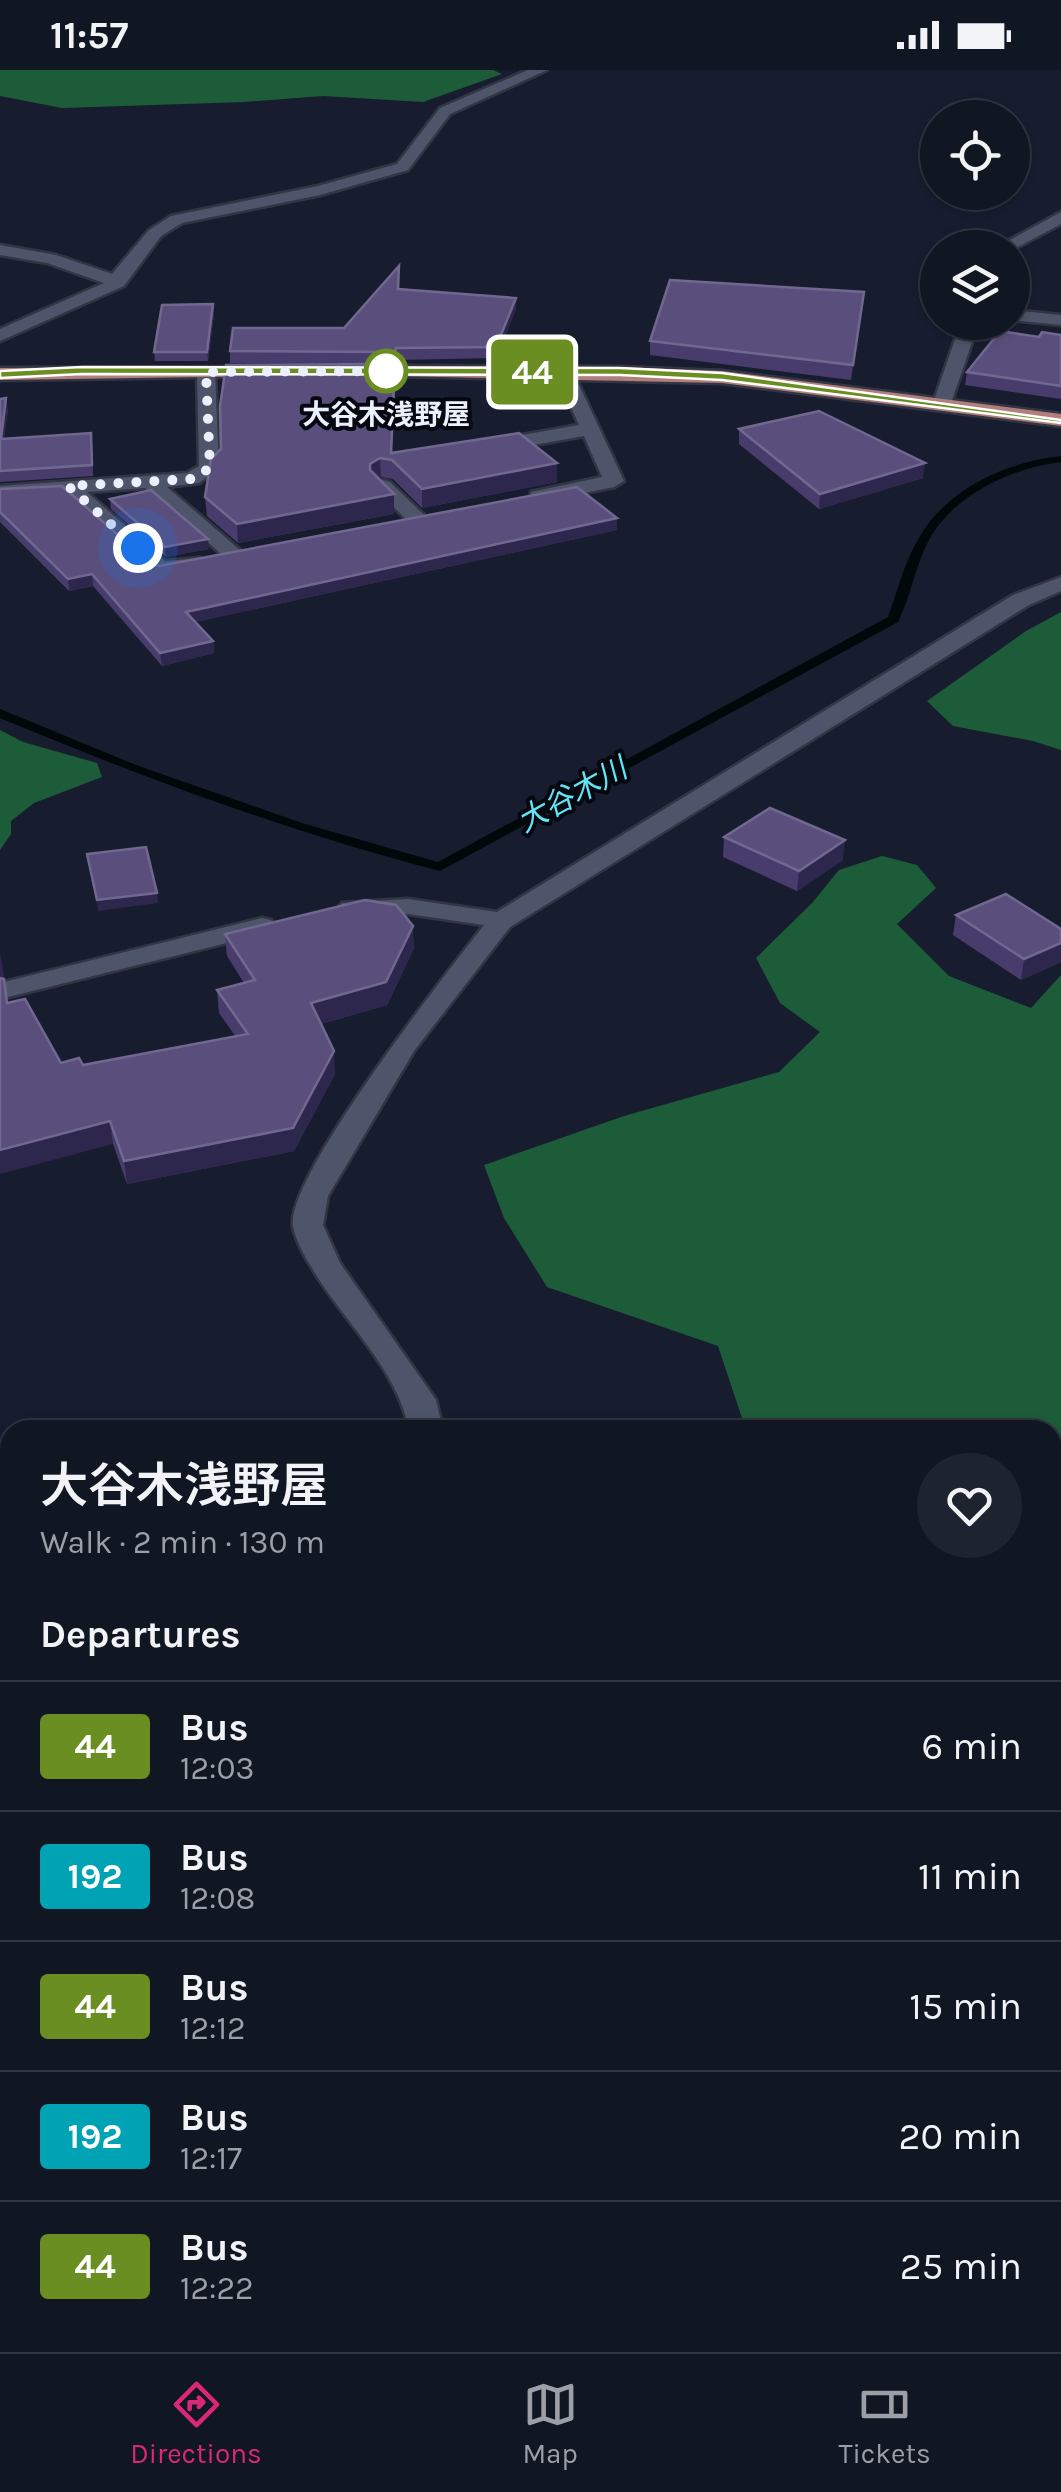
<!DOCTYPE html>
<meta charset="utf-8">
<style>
:root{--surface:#111623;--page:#1e2330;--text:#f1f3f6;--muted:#9c9fa6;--line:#303541;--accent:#db2777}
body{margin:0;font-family:Karla,"Noto Sans JP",sans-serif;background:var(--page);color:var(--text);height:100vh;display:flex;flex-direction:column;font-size:38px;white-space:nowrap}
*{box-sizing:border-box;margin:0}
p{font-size:32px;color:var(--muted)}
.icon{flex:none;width:55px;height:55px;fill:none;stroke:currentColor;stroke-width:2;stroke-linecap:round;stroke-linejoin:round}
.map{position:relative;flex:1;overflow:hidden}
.side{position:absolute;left:0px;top:1350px;width:1062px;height:932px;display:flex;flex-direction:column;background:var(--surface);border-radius:30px 30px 0 0;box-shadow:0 2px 8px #0004,0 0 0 2px var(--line)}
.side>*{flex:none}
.badge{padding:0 20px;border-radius:8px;font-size:35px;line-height:65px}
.buttons{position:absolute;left:920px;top:30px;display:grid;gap:20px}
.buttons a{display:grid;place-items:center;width:110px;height:110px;border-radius:50%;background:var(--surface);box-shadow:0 2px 8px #0004,0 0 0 2px var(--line);font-size:50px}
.you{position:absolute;width:50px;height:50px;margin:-25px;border:8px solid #fff;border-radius:50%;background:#1a73e8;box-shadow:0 0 0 15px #1a73e833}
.map>.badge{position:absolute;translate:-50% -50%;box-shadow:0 0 0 5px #fff}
h2{padding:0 40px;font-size:38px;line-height:90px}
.round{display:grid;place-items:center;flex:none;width:105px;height:105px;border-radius:52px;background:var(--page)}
.overview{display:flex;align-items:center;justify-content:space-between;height:170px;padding:0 40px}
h1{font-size:48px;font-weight:600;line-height:75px}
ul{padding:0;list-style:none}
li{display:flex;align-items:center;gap:30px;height:130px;padding:0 40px;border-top:2px solid var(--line)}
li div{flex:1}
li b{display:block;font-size:38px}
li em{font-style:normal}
li .badge{min-width:110px;font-weight:700;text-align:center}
.status{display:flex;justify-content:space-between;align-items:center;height:70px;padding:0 50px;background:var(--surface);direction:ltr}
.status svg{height:28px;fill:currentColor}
.tab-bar{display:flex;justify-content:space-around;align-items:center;height:140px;border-top:2px solid var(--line);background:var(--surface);font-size:28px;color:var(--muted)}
.tab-bar a{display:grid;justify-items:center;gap:5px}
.tab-bar .on{color:var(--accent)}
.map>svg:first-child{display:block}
.forest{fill:#1d5c38}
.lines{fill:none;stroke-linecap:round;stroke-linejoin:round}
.stream{fill:#010809;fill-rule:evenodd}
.minor-casing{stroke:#323644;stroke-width:5}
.major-casing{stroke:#323644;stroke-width:5}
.minor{fill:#4e556a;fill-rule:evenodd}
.major{fill:#b27e7c;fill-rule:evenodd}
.wall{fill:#483c6d}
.shaded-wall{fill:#2d274e}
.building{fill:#5a4f7c;stroke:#716890;stroke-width:2.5}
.line{fill:#6b8e23;stroke:#fff;stroke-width:2.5}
.walk{stroke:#ecf0fd;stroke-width:10;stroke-dasharray:0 18}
.stop-dot{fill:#fff;stroke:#6b8e23;stroke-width:5}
.labels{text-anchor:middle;stroke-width:8;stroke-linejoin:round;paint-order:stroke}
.far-stop-label{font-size:28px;font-weight:bold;fill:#ecf0fd;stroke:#05080f}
.far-water-label{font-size:30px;font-style:italic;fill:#61e6f7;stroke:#05080f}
</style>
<div class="status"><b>11:57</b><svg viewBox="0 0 49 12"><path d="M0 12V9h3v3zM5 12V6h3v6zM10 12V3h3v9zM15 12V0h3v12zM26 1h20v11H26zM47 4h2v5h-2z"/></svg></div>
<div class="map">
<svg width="1061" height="2282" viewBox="0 0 1061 2282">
<rect width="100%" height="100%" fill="#171d2f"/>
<!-- forest -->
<g class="forest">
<polygon points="0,0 493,0 502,4 423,32 323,26 244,32 62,38 0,26"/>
<polygon points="1061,542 1061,680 1033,671 953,656 927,631 1026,561"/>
<polygon points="0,660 23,672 97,693 102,707 34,733 11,751 11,764 0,780"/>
<polygon points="882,786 917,795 936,818 897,854 949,906 1031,938 1061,905 1061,2282 539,2282 538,2273 1052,2272 1052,1360 746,1360 718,1276 547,1217 504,1148 484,1095 624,1046 779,1002 820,962 780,933 756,888 813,832 839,800"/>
</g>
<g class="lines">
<!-- stream -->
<path class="stream" d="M1061 386V392C1012 398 954 424 929 470 915 496 911 526 898 552L440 801C289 762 144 708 0 648V639L136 695 302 753 438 792 888 547C898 520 904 492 919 468 947 418 1007 392 1061 386Z"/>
<defs>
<g id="minor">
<polygon points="528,0 547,0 450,44 408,100 320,125 182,153 161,166 124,216 0,271 0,259 104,213 47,193 0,185 0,175 56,185 112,204 149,160 171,146 318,116 397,94 440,38"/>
<polygon points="1061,142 1061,154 1012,180 995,178"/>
<polygon points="1012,240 1061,245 1061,255 1012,250"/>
<polygon points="961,252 979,252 951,333 949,337 935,337 933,333"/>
<polygon points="206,297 215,302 219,398 199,413 167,417 240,480 243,484 240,488 226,488 145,418 87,422 165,491 200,488 203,492 200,496 154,502 65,424 0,428 0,416 187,403 199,396 197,302"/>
<polygon points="564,297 573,302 624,411 614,417 538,432 531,430 531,422 602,407 584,366 488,383 478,377 488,371 579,355 555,302"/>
<polygon points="383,410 390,412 424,445 424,453 410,453 376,420 373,416"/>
<path d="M1061 507V521L1029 535 510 857 414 981 328 1126 323 1155 340 1193 436 1330 443 1360H409C398 1299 343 1251 312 1198 305 1187 295 1169 293 1156 286 1107 448 901 484 855L408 844 351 846 338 838 342 833 408 829 497 842 1013 525Z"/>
<polygon points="262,848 271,850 275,856 271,862 0,929 0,913"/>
<polygon points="10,1613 10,1642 0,1645 0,1616"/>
</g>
<g id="major">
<polygon points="357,296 620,297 722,301 1061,344 1061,356 722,313 351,305 348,301"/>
<polygon points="266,297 275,302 272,306 0,310 0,298"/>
</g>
</defs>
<!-- minor casing -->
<use href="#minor" class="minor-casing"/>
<!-- major casing -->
<use href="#major" class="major-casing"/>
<!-- minor -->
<use href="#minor" class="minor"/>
<!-- major -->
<use href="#major" class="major"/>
</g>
<!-- wall -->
<g class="wall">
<polygon points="398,219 516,239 496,288 396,290 396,293 230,293 230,281 344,258"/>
<polygon points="864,222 851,310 650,285 650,271"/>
<polygon points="213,234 214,243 208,291 155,291 154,282"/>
<polygon points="1061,265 1061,329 965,315 967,302 1039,267"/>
<polygon points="395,294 392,383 557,412 422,438 393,409 381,407 378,409 394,444 238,473 207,446 205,427"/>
<polygon points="0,329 8,339 4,368 92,374 93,406 0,412"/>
<polygon points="739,359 923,408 819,439 739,374"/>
<polygon points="0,419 159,496 617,460 195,552 213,571 214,583 162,596 93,516 69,521 0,452"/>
<polygon points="110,429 209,479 166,487 111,439"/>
<polygon points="724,767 843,790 797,821 723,787"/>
<polygon points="956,845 1061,859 1061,892 1021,910 953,865"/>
<polygon points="225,864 414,878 387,935 321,954 335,1004 294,1081 127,1114 113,1074 7,933 61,993 83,995 236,967 219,943 217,920 244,913 227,886"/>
</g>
<!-- shaded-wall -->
<g class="shaded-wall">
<polygon points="864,222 863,236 851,310 853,295"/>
<polygon points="516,228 516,239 496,288 496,277"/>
<polygon points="213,234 214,243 208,291 207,282"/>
<polygon points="395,294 395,312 392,392 391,390"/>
<polygon points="6,328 8,339 2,380 1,369"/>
<polygon points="380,388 381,407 371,413 370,394"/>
<polygon points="557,393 557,412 422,438 422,419"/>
<polygon points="925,393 923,408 819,439 820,424"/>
<polygon points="394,424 394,444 238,473 237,454"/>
<polygon points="617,448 617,460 187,554 186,542"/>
<polygon points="208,469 209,479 166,487 165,477"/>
<polygon points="92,504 93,516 69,521 68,509"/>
<polygon points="213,571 214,583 162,596 160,583"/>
<polygon points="845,770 843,790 797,821 799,801"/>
<polygon points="157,823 158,833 98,841 97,830"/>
<polygon points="413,856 414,878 387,935 313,956 311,933"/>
<polygon points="1061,873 1061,892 1021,910 1024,889"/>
<polygon points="1,886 4,908 0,910 0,886"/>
<polygon points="334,981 335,1004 294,1081 127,1114 124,1091"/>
<polygon points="110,1051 113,1074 0,1104 0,1080"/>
</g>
<!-- building -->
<g class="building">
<polygon points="399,196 398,219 516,228 496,277 396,278 395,282 230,281 233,258 344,258"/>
<polygon points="670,210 864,222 853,295 650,271"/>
<polygon points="213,234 207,282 154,282 162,235"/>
<polygon points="1000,261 1039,267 1042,262 1061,265 1061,316 967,302"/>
<polygon points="395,294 391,383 519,363 557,393 422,419 392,390 380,388 370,394 370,400 394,424 237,454 205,427 211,389 221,379 220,336 226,295"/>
<polygon points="6,328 1,369 91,363 92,395 0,401 0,329"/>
<polygon points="819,341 925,393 820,424 739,359"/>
<polygon points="62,416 150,493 159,496 577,417 617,448 186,542 213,571 160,583 92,504 68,509 0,442 0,419"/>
<polygon points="151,420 208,469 165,477 110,429"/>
<polygon points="770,738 845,770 799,801 724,767"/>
<polygon points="146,777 157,823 97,830 87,784"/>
<polygon points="1006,824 1061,859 1061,873 1024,889 956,845"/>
<polygon points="365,830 396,835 413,856 386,912 311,933 334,981 293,1058 124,1091 110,1051 0,1080 0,908 4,909 7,933 25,929 61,993 79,988 83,995 248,964 217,920 255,910 225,864"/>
</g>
<!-- line -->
<polygon class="line" points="82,297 620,298 722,303 1061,350 1061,353 722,310 620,305 82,304 0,308 0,301"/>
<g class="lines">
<!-- walk -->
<polyline class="walk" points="138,478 68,416 192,409 210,398 206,302 386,301"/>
</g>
<!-- markers -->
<circle class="stop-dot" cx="386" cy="301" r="20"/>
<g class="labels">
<!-- far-stop labels -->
<g class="far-stop-label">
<text x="386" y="354">大谷木浅野屋</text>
</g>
<!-- far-water labels -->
<g class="far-water-label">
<text transform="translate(572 725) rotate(-29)" y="10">大谷木川</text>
</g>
</g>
</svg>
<div class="buttons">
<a><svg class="icon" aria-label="locate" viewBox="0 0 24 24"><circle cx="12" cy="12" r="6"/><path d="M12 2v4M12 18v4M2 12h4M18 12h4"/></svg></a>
<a><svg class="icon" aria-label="layers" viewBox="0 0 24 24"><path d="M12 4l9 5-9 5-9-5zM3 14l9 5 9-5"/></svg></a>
</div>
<div class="you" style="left:138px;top:478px"></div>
<b class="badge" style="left:532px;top:302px;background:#6b8e23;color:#fff">44</b>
<section class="side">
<div class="overview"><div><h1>大谷木浅野屋</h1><p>Walk · 2 min · 130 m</p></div><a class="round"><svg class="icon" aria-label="heart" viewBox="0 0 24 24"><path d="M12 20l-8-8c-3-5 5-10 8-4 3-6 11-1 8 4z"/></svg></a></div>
<h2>Departures</h2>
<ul>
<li><span class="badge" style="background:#6b8e23;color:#fff">44</span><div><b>Bus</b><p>12:03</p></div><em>6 min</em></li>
<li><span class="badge" style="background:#00a3b4;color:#fff">192</span><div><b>Bus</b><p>12:08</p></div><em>11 min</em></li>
<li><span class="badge" style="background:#6b8e23;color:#fff">44</span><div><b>Bus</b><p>12:12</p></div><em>15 min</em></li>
<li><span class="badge" style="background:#00a3b4;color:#fff">192</span><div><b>Bus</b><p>12:17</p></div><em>20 min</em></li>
<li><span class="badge" style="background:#6b8e23;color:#fff">44</span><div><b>Bus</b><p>12:22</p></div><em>25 min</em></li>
</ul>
</section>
</div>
<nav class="tab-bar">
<a class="on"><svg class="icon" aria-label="directions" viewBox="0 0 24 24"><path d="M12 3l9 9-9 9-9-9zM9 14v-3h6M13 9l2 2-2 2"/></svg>Directions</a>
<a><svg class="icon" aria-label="map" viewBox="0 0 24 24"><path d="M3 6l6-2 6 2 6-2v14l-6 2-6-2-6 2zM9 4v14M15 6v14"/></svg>Map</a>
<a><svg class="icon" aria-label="tickets" viewBox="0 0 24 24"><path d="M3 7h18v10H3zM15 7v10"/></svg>Tickets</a>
</nav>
